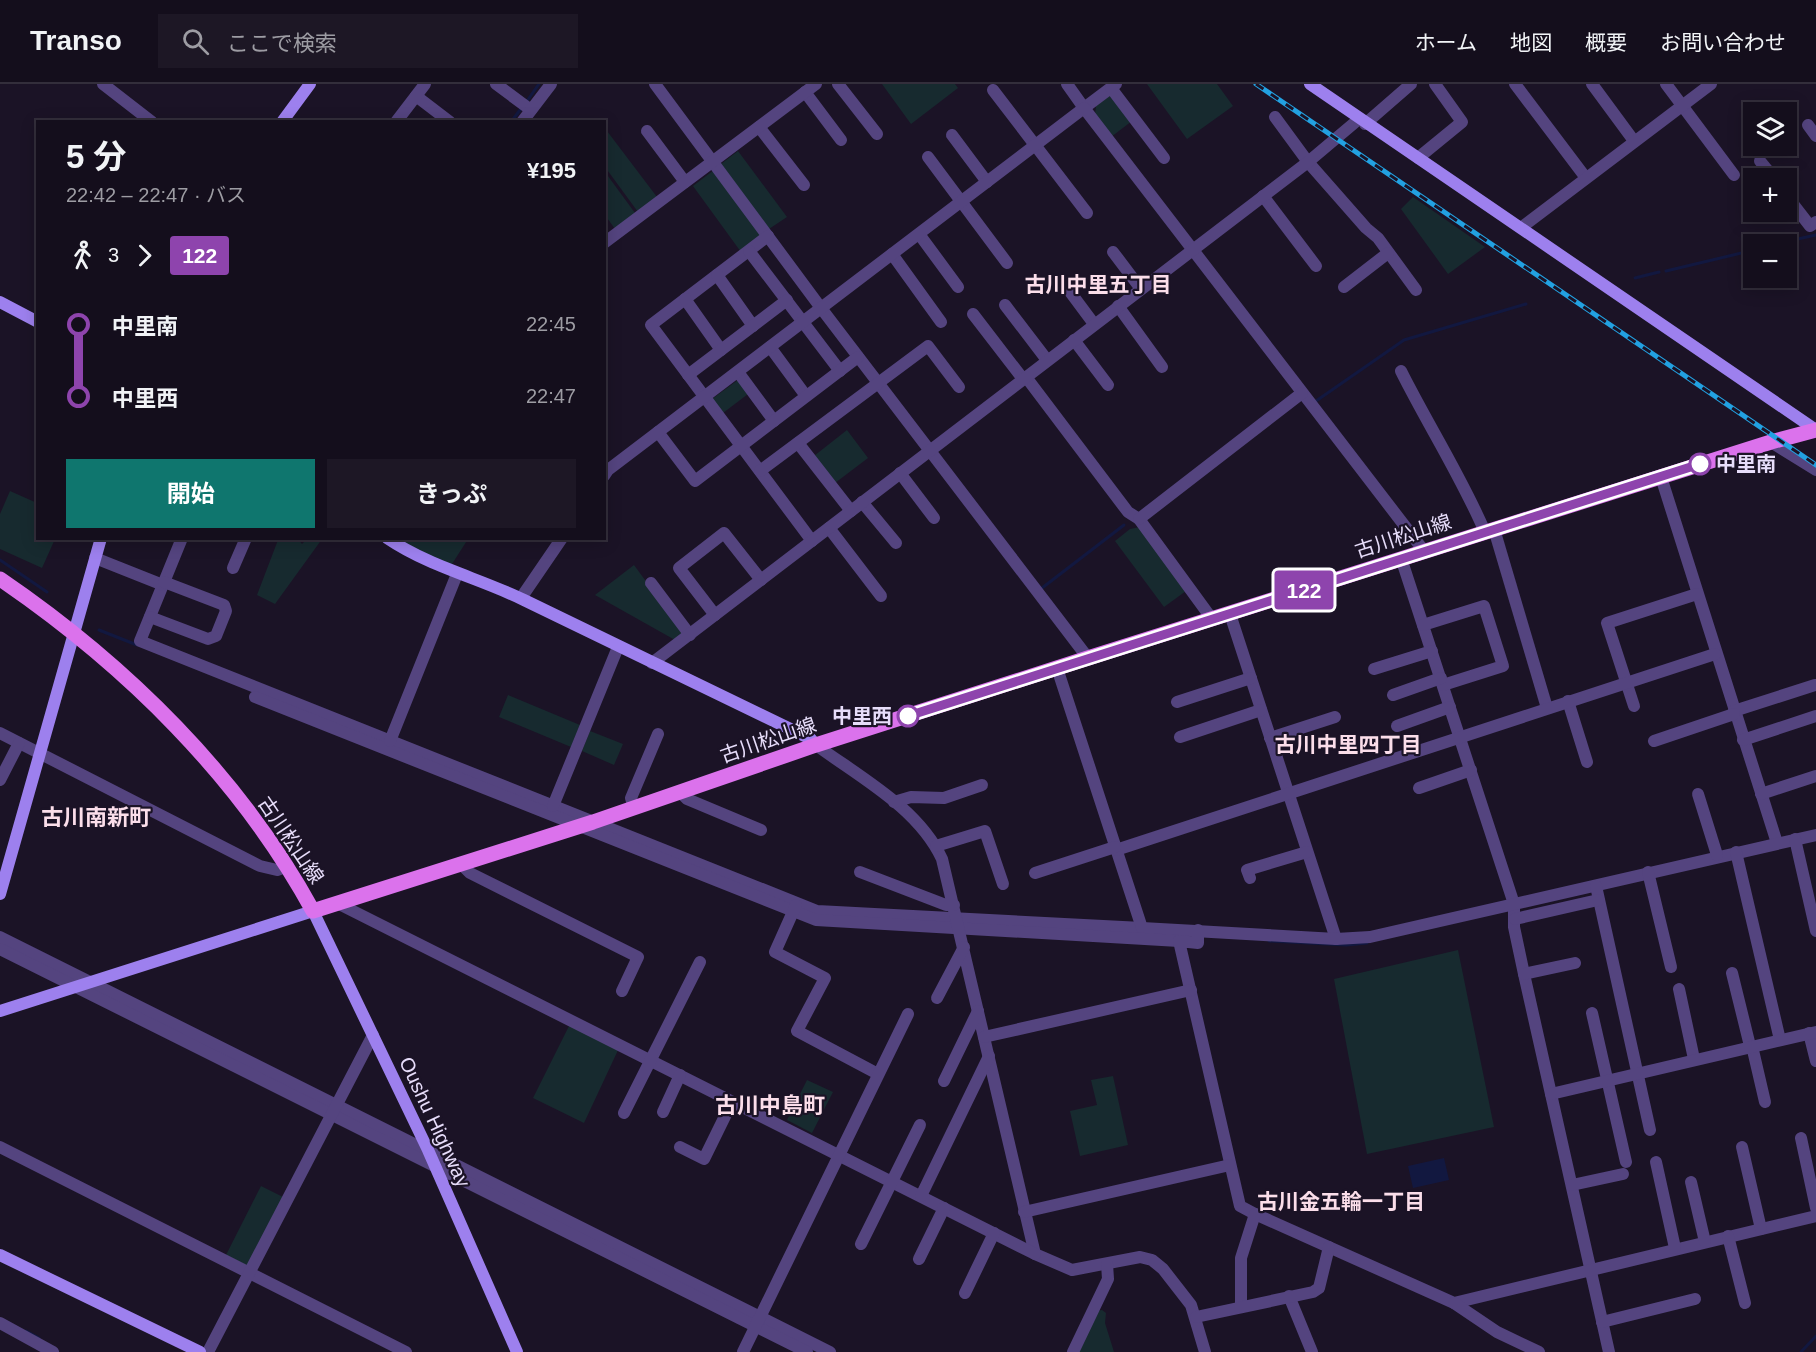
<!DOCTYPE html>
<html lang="ja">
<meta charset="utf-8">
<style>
:root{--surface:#140e1c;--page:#1d1725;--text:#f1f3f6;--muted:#9d9ca3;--line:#332e3b;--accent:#0f766e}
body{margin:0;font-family:Helvetica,"Noto Sans JP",sans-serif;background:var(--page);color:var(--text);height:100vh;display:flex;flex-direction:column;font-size:22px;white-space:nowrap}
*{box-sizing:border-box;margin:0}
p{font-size:20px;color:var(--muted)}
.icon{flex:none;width:33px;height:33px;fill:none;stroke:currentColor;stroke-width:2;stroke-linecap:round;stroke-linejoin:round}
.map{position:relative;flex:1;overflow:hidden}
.sheet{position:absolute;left:36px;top:36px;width:570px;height:420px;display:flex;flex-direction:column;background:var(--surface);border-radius:0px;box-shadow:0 3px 15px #0003,0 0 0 2px var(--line)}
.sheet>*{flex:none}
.badge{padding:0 12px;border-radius:4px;font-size:21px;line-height:39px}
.buttons{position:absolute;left:1743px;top:18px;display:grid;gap:12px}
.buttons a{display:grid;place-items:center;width:54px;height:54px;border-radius:0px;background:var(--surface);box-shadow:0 3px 15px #0003,0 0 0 2px var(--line);font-size:30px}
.map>.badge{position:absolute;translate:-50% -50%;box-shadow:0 0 0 3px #fff}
.legs{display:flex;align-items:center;gap:9px;height:66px;padding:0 30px;font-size:20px}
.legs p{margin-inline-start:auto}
.summary{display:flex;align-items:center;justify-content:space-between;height:102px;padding:0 30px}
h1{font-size:33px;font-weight:700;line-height:45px}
.cta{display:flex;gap:12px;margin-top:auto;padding:12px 30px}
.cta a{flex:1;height:69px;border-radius:0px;background:var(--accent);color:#fff;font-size:24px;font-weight:700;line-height:69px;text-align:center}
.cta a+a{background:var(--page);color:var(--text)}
ul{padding:0 30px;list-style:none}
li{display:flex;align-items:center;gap:21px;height:72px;font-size:22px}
li i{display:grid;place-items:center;width:9px;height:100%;margin:0 8px;background:currentColor}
li i::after{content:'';width:15px;height:15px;margin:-8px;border:4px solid;border-radius:50%;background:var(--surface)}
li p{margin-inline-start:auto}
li:first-child i{background:linear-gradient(#0000 50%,currentColor 0)}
li:last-child i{background:linear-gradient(currentColor 50%,#0000 0)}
header{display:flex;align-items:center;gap:36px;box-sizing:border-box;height:84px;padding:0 30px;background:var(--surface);border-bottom:2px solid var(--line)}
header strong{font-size:28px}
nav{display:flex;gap:33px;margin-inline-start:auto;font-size:21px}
.search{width:420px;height:54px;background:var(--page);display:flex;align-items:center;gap:15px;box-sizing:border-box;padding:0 21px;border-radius:0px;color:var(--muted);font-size:22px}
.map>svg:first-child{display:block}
.green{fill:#172a2f}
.water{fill:#121840}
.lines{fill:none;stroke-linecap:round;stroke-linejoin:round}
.stream{stroke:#121840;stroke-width:3}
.street{stroke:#54447f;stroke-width:12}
.secondary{stroke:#9d80ee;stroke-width:12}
.primary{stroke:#db72ec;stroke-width:15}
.rail-casing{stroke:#22a1e1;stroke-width:5}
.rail{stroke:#1b1326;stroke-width:3;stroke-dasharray:9;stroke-linecap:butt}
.line-1-casing{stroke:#fff;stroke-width:14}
.line-1{stroke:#8e44ad;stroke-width:9}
.stop-1-dot{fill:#fff;stroke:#8e44ad;stroke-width:3}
.labels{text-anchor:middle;stroke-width:4.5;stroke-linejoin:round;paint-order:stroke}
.stop-label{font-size:20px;font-weight:bold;fill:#e7ddfa;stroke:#1b1326;text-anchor:start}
.street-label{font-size:20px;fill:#e7ddfa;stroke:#1b1326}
.neighbourhood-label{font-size:21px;font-weight:bold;fill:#fbdeea;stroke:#1b1326}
.quarter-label{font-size:22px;font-weight:bold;fill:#fbdeea;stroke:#1b1326}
</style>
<header>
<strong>Transo</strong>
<div class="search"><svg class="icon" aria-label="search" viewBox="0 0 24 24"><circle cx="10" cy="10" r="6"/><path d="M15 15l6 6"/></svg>ここで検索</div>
<nav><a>ホーム</a><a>地図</a><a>概要</a><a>お問い合わせ</a></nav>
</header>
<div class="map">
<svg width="1816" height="1268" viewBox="0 0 1816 1268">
<rect width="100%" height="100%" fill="#1b1326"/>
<!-- green -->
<g class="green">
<polygon points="882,0 955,0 958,4 911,40"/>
<polygon points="1147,0 1217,0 1233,22 1187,55"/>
<polygon points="1112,10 1132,37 1111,53 1095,31 1096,22"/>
<polygon points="607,47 657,113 638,128 605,83 605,49"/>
<polygon points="738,67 787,133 769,145 721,80"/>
<polygon points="714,86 763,152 741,168 693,102"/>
<polygon points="605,88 635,129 615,145 605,131"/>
<polygon points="1413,113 1485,163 1448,190 1401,125"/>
<polygon points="738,296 748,310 723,329 712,315"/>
<polygon points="847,346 868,374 835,399 814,372"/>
<polygon points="10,407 37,419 38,454 55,455 42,484 0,465 0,430"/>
<polygon points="1140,443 1186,507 1164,523 1115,457 1130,445"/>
<polygon points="298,455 302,460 307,455 322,455 275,520 257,511 278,456"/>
<polygon points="395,455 468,455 452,480 437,476"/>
<polygon points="634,481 683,548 675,556 595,511"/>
<polygon points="508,611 580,641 571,663 499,633"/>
<polygon points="590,647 623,660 614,681 582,667"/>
<polygon points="1458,866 1494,1043 1367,1070 1334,895"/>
<polygon points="570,940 619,964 584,1039 533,1014"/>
<polygon points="1113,992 1128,1061 1080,1072 1070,1027 1097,1021 1091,996"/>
<polygon points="807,996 833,1008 812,1049 787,1036"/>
<polygon points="261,1102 285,1114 250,1183 226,1171"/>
<polygon points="1102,1226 1106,1229 1105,1239 1114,1268 1077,1268 1096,1227"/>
</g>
<!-- water -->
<polygon class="water" points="1444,1074 1449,1096 1413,1104 1408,1082"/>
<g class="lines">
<!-- stream -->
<g class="stream">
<polyline points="527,17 539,0"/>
<polyline points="511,38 523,22"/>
<polyline points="1775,160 1816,151"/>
<polyline points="1666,187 1754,166"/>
<polyline points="1635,194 1659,188"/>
<polyline points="1316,317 1404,256 1526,220"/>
<polyline points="0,476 47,508"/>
<polyline points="1042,504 1124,441"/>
<polyline points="99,546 137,561"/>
<polyline points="1269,857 1346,861 1367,859"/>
<polyline points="26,1247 39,1254"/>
<polyline points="1801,1268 1816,1252"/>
</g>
<!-- street -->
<g class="street">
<polyline points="103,0 152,38"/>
<polyline points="496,0 531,26"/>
<polyline points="655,0 821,224 1088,574"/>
<polyline points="838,0 877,50"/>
<polyline points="1067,0 1084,24 1116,0"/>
<polyline points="1515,0 1586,94"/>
<polyline points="1592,0 1634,57"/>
<polyline points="1666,0 1734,91"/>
<polyline points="1111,4 1164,74"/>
<polyline points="993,6 1087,129"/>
<polyline points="805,8 841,56"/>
<polyline points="416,12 450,38"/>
<polyline points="1275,33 1308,78 1366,144 1378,154 1416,206"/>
<polyline points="396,38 425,0"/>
<polyline points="522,38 551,0"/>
<polyline points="1365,40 1411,0"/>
<polyline points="1808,41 1816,52"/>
<polyline points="759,43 804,101"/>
<polyline points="647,47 685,98"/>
<polyline points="952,51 987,98"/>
<polyline points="928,73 1007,179"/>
<polyline points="1418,74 1462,38 1435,0"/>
<polyline points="1760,77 1774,94"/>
<polyline points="1786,111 1810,142 1816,138"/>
<polyline points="1263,112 1316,182"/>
<polyline points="1522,143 1711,0"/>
<polyline points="919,150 958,203"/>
<polyline points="768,152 651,241 812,457"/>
<polyline points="604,159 816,0"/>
<polyline points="749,167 840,287"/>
<polyline points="1113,168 1141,205"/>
<polyline points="892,170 941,238"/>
<polyline points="717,191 753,242"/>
<polyline points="1062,197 1094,240"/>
<polyline points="1344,203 1388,169"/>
<polyline points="685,215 721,266"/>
<polyline points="1005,221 1047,276"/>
<polyline points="1118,222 1162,283"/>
<polyline points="973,230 1023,295"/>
<polyline points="1074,256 1108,301"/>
<polyline points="770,263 806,312"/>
<path d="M1401 287C1428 341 1461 392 1485 448"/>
<polyline points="738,288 774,337"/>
<polyline points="688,291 787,216"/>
<polyline points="1026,293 1128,428 1139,435 1212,535"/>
<polyline points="658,348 695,397 858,273"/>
<polyline points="1771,358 1816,386"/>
<polyline points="798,359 851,427"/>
<polyline points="760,387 928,262 959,303"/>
<polyline points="900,389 934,434"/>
<polyline points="604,392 608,386 1084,24 1424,467"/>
<polyline points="1661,393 1777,759"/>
<polyline points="862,418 896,459"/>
<polyline points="1139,435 1302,309"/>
<polyline points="829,444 881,512"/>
<polyline points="1494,445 1547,624"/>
<polyline points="182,454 140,557 817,827 1142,844"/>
<polyline points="95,474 163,501"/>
<polyline points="1401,474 1514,820 1514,843 1524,890 1609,1268"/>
<polyline points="233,484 246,454"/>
<polyline points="651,499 690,551"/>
<polyline points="521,514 562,454"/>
<polyline points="1230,530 1336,855"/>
<polyline points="715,531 679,484 724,449 761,496"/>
<polyline points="150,533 208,555 216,552 226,527 224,521 164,498"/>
<polyline points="1423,541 1484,522 1503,582 1443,601"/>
<polyline points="652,579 1308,78 1359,35"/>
<polyline points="1057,584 1142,844 1336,855 1370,853 1816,751"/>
<polyline points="1374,585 1432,567"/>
<polyline points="1393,611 1441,594"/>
<polyline points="255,613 816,836 1179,857"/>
<polyline points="1568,617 1587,678"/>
<polyline points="1177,618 1251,594"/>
<polyline points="1634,622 1607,539 1697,510"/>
<polyline points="1734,627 1815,601"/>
<polyline points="1397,642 1450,623"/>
<polyline points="0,649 260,782 277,786 288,782"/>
<polyline points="1180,653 1261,626"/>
<polyline points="1270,654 1335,633"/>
<polyline points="1743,656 1816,632"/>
<polyline points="390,657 457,490"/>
<polyline points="1654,657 1734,630"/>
<path d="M816 661C861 694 918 724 942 775L1035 1170 1072 1186 1140 1173 1152 1176 1163 1185 1191 1221 1205 1268"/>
<polyline points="0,696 19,659"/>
<polyline points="1419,704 1471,686"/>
<polyline points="680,708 687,715 761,746"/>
<polyline points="1698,710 1717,771"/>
<polyline points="1761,710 1816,692"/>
<polyline points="894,718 911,713 944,714 982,701"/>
<polyline points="553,722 618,563"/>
<polyline points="634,724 631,714 658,650"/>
<polyline points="1795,755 1816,847"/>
<polyline points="936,762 985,747 1003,800"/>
<polyline points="1116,766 1715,570"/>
<polyline points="1736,768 1780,956"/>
<polyline points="460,779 470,789 638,873 622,907"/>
<polyline points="860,788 946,821 954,821"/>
<polyline points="1648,788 1671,883"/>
<polyline points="1035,789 1115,763"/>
<polyline points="1250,794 1247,786 1307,768"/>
<polyline points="1596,802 1650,1046"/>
<polyline points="337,819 1035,1170"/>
<polyline points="796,821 775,868 825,894 797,947 878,990"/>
<polyline points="1515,835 1598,816"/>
<polyline points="1198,846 1198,859 1179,857 1240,1122 1255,1130 1454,1219 1816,1132"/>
<polyline points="0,853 830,1268"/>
<polyline points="0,865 807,1268"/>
<polyline points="1732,889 1750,962"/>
<polyline points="1524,890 1575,879"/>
<polyline points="1679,905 1694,975"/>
<polyline points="937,914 964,863"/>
<polyline points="1592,929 1626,1078"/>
<polyline points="1809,949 1816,977"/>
<polyline points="984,953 1191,906"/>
<polyline points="1752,962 1765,1018"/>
<polyline points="944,997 978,927"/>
<polyline points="1551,1010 1816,948"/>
<polyline points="663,1028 680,991"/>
<polyline points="624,1029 700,878"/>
<polyline points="1801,1054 1816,1124"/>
<polyline points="0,1063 406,1268"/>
<polyline points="680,1063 704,1075 732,1018"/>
<polyline points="1742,1063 1761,1145"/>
<polyline points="1656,1078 1675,1164"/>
<polyline points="1691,1098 1705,1158"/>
<polyline points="1572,1101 1623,1090"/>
<polyline points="921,1112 989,972"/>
<polyline points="1024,1128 1230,1081"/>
<polyline points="1728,1152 1745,1219"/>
<polyline points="861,1160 920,1041"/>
<polyline points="919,1175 944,1124"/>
<polyline points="965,1209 994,1149"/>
<polyline points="1289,1212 1312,1268"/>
<polyline points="1454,1219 1497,1248 1539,1268"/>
<polyline points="1241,1223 1241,1174 1255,1130"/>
<polyline points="1196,1233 1313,1208 1319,1204 1329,1163"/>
<polyline points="1602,1238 1695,1215"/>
<polyline points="0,1239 53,1268"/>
<polyline points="208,1268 373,951"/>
<polyline points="743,1268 908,930"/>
<polyline points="1073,1268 1108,1195 1107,1180"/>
</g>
<!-- secondary -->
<g class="secondary">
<polyline points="1310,0 1816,346"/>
<polyline points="282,38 310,0"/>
<polyline points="0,218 38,238"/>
<path d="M387 454C430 483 479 494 524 516 620 562 715 609 811 655L816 661"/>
<polyline points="0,810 101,454"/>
<polyline points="0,927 313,827 428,1066 517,1268"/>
<polyline points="0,1171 200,1268"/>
</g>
<!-- primary -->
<path class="primary" d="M0 495C126 581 240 693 313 827L593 738 816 661 1088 574 1771 358 1816 346"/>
<defs>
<polyline id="rail" points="1256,0 1816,381"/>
</defs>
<!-- rail casing -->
<use href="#rail" class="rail-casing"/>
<!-- rail -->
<use href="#rail" class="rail"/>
</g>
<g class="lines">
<defs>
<polyline id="line-1" points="908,632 1700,380"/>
</defs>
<!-- line-1 casing -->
<use href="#line-1" class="line-1-casing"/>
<!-- line-1 -->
<use href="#line-1" class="line-1"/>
</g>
<!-- markers -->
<g class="stop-1-dot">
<circle cx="1700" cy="380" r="10"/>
<circle cx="908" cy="632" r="10"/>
</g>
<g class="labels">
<!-- stop labels -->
<g class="stop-label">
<text x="1716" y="387">中里南</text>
<text x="892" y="639" text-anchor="end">中里西</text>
</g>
<!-- street labels -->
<g class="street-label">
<text transform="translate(1403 452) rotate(-18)" y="7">古川松山線</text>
<text transform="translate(768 656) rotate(-19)" y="7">古川松山線</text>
<text transform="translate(291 756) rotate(56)" y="7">古川松山線</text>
<text transform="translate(435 1038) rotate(65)" y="7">Oushu Highway</text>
</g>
<!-- neighbourhood labels -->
<g class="neighbourhood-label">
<text x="1098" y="208">古川中里五丁目</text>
<text x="1348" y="668">古川中里四丁目</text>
<text x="1341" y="1125">古川金五輪一丁目</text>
</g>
<!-- quarter labels -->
<g class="quarter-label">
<text x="96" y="741">古川南新町</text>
<text x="770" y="1029">古川中島町</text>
</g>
</g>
</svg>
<div class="buttons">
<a><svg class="icon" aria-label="layers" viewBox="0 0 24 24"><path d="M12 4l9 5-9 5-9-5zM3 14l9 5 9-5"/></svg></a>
<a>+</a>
<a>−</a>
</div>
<b class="badge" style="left:1304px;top:506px;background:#8e44ad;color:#fff">122</b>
<section class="sheet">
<div class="summary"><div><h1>5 分</h1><p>22:42 – 22:47 · バス</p></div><b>¥195</b></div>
<div class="legs"><svg class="icon" aria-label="walk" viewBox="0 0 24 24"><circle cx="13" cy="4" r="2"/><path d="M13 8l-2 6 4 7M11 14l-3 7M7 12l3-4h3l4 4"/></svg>3<svg class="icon" aria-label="forward" viewBox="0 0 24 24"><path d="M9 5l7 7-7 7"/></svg><b class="badge" style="background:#8e44ad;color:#fff">122</b></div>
<ul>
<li><i style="color:#8e44ad"></i><b>中里南</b><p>22:45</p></li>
<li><i style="color:#8e44ad"></i><b>中里西</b><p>22:47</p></li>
</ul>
<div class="cta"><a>開始</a><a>きっぷ</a></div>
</section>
</div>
